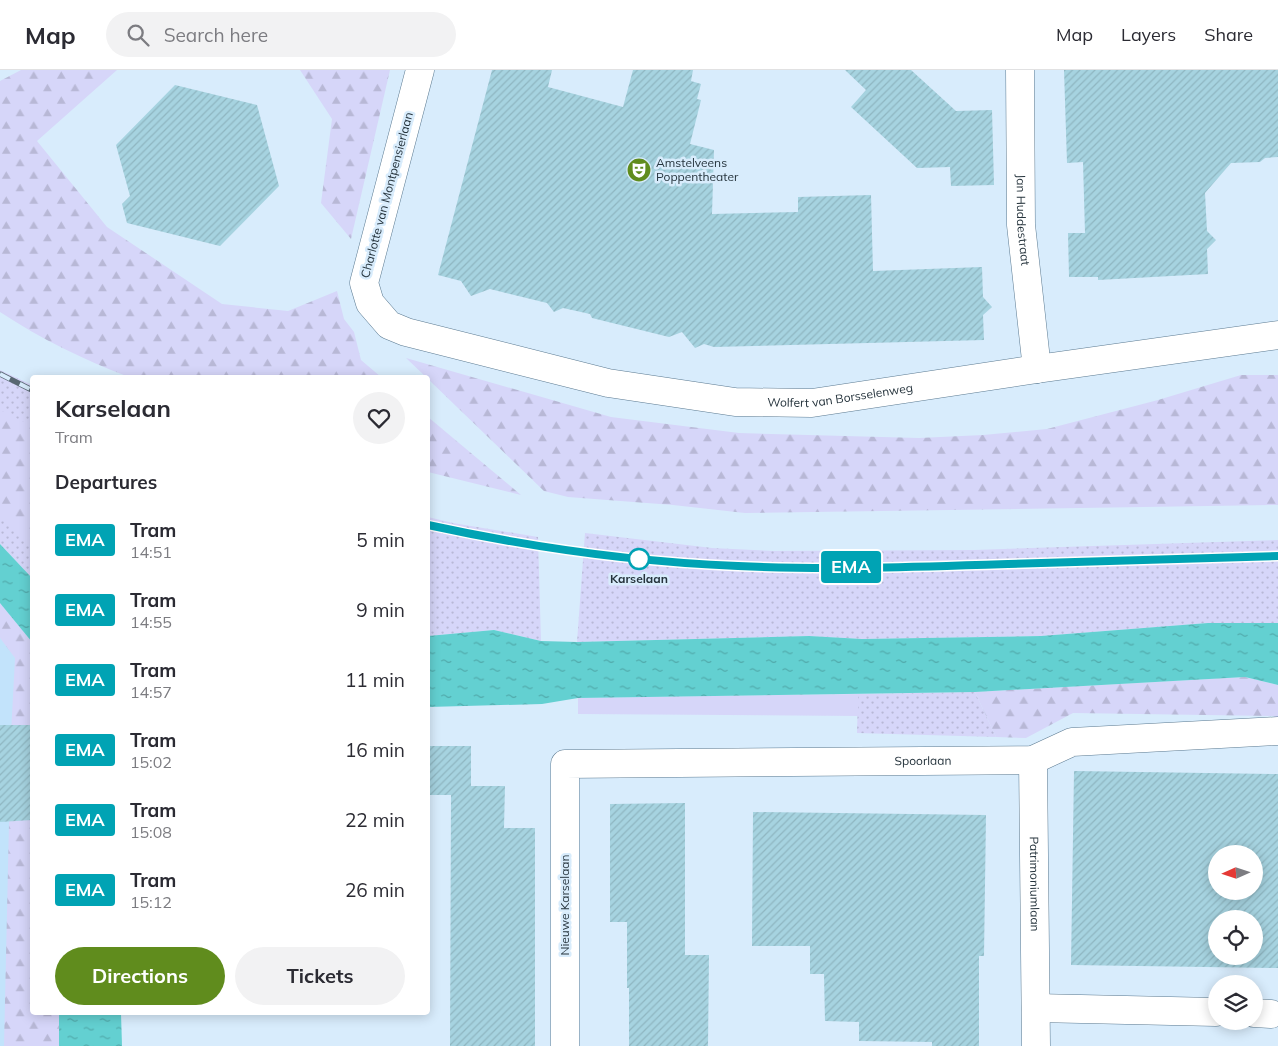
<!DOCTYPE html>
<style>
:root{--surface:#fff;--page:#f2f2f3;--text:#2b2b33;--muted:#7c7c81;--line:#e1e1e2;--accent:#608c1d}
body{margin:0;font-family:Mulish,sans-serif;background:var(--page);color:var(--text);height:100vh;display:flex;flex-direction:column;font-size:19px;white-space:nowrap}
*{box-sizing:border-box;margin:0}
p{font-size:16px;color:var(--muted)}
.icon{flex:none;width:28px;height:28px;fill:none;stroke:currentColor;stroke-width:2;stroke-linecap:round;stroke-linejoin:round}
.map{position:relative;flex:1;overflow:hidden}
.drawer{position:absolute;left:30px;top:305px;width:400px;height:640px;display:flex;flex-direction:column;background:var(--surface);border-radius:5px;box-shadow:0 2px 12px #0003}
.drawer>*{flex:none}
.badge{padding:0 10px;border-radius:4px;font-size:18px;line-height:32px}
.needle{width:32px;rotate:267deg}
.tools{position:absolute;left:1208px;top:775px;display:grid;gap:10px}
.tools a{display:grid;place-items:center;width:55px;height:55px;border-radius:50%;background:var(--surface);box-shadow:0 2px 12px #0003;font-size:25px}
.map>.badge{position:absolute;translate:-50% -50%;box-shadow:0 0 0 2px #fff}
h2{padding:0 25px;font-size:19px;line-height:45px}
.round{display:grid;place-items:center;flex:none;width:52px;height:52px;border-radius:26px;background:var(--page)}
.headline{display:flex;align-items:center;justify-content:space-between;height:85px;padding:0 25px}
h1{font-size:24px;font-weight:700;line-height:38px}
.action{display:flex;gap:10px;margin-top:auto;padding:10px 25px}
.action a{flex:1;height:58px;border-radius:30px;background:var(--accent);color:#fff;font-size:20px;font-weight:700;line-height:58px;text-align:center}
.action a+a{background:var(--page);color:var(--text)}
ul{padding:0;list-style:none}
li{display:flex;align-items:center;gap:15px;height:70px;padding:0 25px}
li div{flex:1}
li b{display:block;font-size:19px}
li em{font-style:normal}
li .badge{min-width:55px;font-weight:700;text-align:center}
header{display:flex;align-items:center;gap:30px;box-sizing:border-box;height:70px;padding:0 25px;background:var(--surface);border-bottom:1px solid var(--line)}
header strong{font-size:24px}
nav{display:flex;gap:28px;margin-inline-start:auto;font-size:18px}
.search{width:350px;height:45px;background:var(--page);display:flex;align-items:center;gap:12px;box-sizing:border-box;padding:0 18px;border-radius:28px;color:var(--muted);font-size:19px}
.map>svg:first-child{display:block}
.built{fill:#c2e3fb}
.grass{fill:url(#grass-dots)}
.forest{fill:url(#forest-firs)}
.garden{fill:#d6d6f9}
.water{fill:url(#water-ripples)}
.building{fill:url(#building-hatch);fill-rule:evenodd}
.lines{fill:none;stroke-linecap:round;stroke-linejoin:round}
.street-casing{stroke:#5b7a91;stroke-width:29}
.street{stroke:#fff;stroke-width:28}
.rail-casing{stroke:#586772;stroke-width:5.5}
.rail{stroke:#d8ecfc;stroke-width:4;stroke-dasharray:11;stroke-linecap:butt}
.line-casing{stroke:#fff;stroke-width:11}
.line{stroke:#00a3b4;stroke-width:8}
.stop-dot{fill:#fff;stroke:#00a3b4;stroke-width:2.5}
.labels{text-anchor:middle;stroke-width:5;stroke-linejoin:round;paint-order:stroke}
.poi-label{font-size:12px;fill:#26343d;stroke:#d8ecfc;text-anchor:start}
.street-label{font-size:12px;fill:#26343d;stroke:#d8ecfc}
.stop-label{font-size:12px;font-weight:bold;fill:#26343d;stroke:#d8ecfc}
</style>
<header>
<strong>Map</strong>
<div class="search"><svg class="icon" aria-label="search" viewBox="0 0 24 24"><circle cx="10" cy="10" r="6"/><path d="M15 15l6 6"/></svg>Search here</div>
<nav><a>Map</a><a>Layers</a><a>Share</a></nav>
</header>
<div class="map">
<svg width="1278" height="976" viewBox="0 0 1278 976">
<defs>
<pattern id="grass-dots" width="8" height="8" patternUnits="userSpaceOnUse" patternTransform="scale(1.25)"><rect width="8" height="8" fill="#d6d6f9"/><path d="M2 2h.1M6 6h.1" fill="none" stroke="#b8b8d6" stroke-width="1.8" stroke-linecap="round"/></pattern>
<pattern id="forest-firs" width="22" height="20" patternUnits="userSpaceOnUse" patternTransform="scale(1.25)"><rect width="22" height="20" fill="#d6d6f9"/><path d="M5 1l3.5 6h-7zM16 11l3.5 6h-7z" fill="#b8b8d6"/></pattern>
<pattern id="water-ripples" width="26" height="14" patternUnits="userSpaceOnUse" patternTransform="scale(1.25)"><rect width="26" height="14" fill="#63d0d1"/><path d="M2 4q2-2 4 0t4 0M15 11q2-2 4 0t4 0" fill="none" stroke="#51aaab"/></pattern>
<pattern id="building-hatch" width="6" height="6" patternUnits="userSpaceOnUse" patternTransform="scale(1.25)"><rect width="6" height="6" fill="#a6d3e0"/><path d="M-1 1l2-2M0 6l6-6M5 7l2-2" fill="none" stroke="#8fb6c1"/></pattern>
</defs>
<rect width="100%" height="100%" fill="#d8ecfc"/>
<!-- built -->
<polygon class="built" points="0,531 32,558 32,942 102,943 101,976 0,976"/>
<!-- grass -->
<g class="grass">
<polygon points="0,300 32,315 32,508 0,474"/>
<polygon points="428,447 453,453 538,467 541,571 494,560 428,566"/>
<polygon points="585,463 712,478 773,481 974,480 1278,470 1278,553 1208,553 1041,566 862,569 809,566 577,572"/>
<polygon points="975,622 996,667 857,663 858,624"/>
</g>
<!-- forest -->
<g class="forest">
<path d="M21 0H117L37 71 107 157 222 234 288 241 337 221 344 249 354 262 361 290 381 307H129C84 290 41 269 0 242V11Z"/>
<polygon points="300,0 390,0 351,169 321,133 332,49"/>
<polygon points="406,288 611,347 739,363 919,368 983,365 1047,359 1158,330 1241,305 1278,305 1278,435 745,443 673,435 568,427 544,421 428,309 428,308 426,307"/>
<polygon points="0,340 32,356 32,475 0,443"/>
<polygon points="428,347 521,425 428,402"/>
<polygon points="0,533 32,572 32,942 59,943 59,976 4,976 11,664 15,588 0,568"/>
<polygon points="1245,607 1278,615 1278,666 1274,646 1073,643 1026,668 996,667 975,622"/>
</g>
<!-- garden -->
<polygon class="garden" points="858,624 858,646 578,644 578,628"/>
<!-- water -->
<g class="water">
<polygon points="0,474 32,508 32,572 0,533"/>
<polygon points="1208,553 1278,553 1278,615 1245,607 975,622 578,628 542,634 428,637 428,566 494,560 541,571 577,572 809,566 862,569 1041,566"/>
<polygon points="59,943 121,943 122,976 59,976"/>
</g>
<!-- building -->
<g class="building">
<polygon points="492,0 552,0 548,17 623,37 633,0 693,0 691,11 701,14 697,29 701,30 690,74 714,80 712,144 798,142 798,127 871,125 873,201 982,197 983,227 992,237 983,245 984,270 714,277 704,274 695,278 682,262 669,267 592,248 590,244 563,238 554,242 547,233 490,219 471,226 461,211 438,205"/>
<polygon points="845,0 911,0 956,41 992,40 994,115 951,116 950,97 917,98 851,37 866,20"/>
<polygon points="1064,0 1278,0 1278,87 1265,88 1260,92 1231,93 1205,123 1207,161 1216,170 1207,179 1208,204 1098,210 1098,207 1069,207 1068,163 1085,163 1083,92 1067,93"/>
<polygon points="175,15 257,35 279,116 220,176 127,153 122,134 130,126 116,75"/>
<polygon points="0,655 32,655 32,750 0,752"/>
<polygon points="428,676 471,676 471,716 505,716 504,758 535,758 535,976 450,976 451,725 428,725"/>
<path d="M1074 701 1278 704V898L1071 895ZM1216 784H1254V821H1216ZM1216 849H1254V886H1216Z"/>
<polygon points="685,733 685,885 709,885 708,976 629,976 629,918 627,918 627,852 610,852 610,734"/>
<polygon points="753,742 986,745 984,886 979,886 979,976 932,976 932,972 859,971 859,952 825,951 824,904 810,904 810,876 752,876"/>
</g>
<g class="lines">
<defs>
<g id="street">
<path id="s1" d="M420 0 364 213 370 233 389 255 406 262 608 313 735 332 812 333 1037 299 1278 265"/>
<path id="s2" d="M1020 0 1021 155 1037 299"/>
<path id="s3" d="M1033 690 1036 976"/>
<polyline points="1036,938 1216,942"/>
<polyline points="1254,943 1271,944"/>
<path id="s4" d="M565 976V694L1033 690 1072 672 1278 661"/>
</g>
</defs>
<!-- street casing -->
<use href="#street" class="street-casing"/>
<!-- street -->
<use href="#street" class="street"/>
<defs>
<g id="rail">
<polyline points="0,304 32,320"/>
<path d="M428 455C529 477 633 492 738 496 829 500 921 497 1012 494 1101 491 1189 489 1278 486"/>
</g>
</defs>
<!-- rail casing -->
<use href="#rail" class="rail-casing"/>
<!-- rail -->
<use href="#rail" class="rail"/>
</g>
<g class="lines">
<defs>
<path id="line" d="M428 455C529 477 634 492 738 496 828 500 918 497 1008 494 1098 491 1188 489 1278 486"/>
</defs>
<!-- line casing -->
<use href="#line" class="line-casing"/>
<!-- line -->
<use href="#line" class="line"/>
</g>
<!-- icons -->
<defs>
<symbol id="theatre-disc" viewBox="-11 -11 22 22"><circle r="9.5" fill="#608c1d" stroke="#d8ecfc"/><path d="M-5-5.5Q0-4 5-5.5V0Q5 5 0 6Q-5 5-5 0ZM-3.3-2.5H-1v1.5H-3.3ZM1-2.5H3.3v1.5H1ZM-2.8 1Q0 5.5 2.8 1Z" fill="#fff"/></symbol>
</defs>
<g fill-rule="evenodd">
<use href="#theatre-disc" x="625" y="86" width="28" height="28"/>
</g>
<!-- markers -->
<circle class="stop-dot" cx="639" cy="489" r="10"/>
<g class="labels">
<!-- poi labels -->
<g class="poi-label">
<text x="656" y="97">Amstelveens<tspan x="656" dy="14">Poppentheater</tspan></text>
</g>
<!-- street labels -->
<g class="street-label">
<text transform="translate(387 125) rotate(-75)" y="4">Charlotte van Montpensierlaan</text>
<text dy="4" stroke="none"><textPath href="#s2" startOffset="150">Jan Huddestraat</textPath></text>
<text dy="4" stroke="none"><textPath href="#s1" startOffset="731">Wolfert van Borsselenweg</textPath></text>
<text dy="4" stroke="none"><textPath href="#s4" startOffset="640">Spoorlaan</textPath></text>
<text dy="4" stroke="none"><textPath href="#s3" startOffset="124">Patrimoniumlaan</textPath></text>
<text transform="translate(565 835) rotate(-90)" y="4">Nieuwe Karselaan</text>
</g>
<!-- stop labels -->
<g class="stop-label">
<text x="639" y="513">Karselaan</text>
</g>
</g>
</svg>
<div class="tools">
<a><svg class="needle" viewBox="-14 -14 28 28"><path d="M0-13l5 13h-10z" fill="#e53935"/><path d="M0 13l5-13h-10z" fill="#7c7c81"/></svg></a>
<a><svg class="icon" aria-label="locate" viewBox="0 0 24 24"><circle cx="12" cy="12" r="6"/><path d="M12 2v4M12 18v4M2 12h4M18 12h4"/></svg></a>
<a><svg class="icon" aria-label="layers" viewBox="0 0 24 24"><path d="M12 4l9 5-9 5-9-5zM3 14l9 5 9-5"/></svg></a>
</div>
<b class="badge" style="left:851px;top:497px;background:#00a3b4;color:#fff">EMA</b>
<section class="drawer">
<div class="headline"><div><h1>Karselaan</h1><p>Tram</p></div><a class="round"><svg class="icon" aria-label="heart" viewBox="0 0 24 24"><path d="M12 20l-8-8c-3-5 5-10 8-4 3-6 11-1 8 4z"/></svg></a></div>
<h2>Departures</h2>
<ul>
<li><span class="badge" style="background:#00a3b4;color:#fff">EMA</span><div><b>Tram</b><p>14:51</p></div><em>5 min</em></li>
<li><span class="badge" style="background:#00a3b4;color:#fff">EMA</span><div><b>Tram</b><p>14:55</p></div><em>9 min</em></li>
<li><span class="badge" style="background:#00a3b4;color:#fff">EMA</span><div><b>Tram</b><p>14:57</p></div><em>11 min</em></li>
<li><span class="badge" style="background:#00a3b4;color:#fff">EMA</span><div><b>Tram</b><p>15:02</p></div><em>16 min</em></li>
<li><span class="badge" style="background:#00a3b4;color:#fff">EMA</span><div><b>Tram</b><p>15:08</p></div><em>22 min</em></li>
<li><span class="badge" style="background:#00a3b4;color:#fff">EMA</span><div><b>Tram</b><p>15:12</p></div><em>26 min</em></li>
</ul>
<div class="action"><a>Directions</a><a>Tickets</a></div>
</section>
</div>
